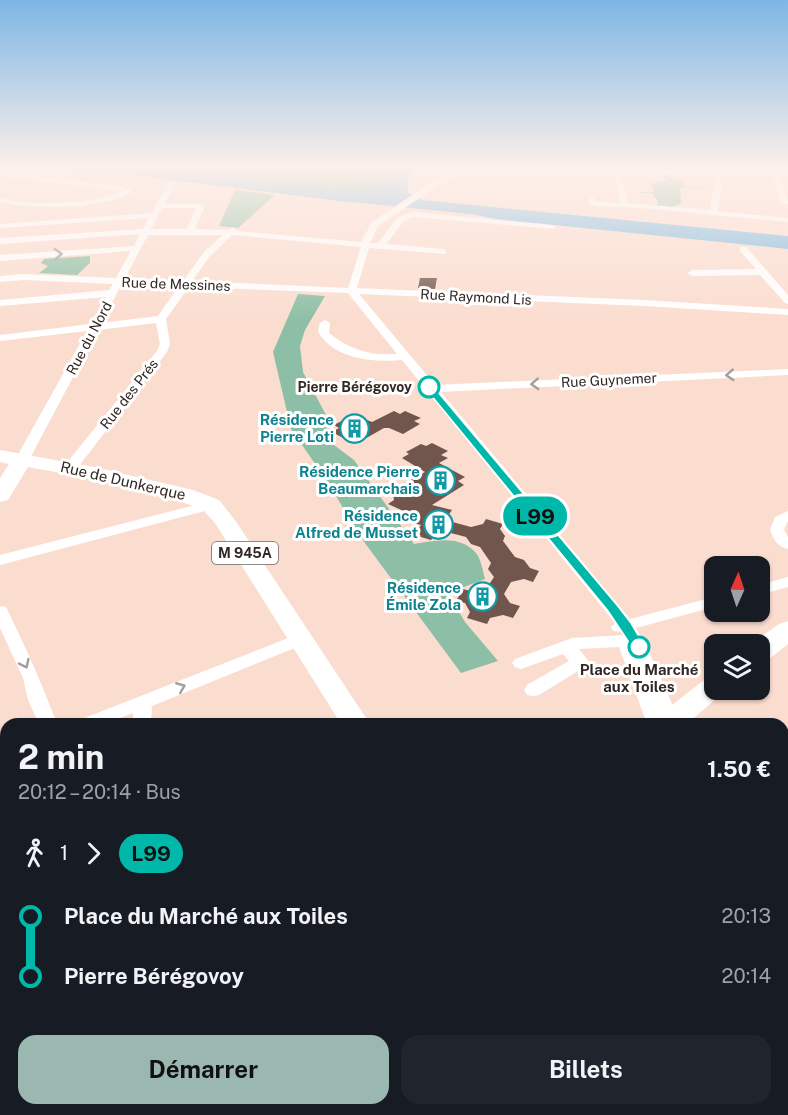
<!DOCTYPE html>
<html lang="fr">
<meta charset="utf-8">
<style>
:root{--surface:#171b24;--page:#20242c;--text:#f1f3f6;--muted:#9ea1a6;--accent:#9bb8b0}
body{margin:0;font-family:"Public Sans",sans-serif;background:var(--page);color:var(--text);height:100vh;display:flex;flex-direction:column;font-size:22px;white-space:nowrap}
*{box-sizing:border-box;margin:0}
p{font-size:20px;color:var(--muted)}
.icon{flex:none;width:33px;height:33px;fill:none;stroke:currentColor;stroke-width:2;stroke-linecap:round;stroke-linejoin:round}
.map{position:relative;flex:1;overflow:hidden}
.sheet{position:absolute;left:0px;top:718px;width:789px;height:398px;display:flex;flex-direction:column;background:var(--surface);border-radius:18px 18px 0 0;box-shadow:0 2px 4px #0004}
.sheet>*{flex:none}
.badge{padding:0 12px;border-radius:20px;font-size:21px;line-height:39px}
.needle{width:39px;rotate:3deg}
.buttons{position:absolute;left:704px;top:556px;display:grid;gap:12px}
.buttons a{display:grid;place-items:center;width:66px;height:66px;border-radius:12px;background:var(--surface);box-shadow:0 2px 4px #0004;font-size:30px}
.map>.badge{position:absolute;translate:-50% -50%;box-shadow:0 0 0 3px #fff}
.legs{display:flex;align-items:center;gap:9px;height:66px;padding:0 18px;font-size:20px}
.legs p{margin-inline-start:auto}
.head{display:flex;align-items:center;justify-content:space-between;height:102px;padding:0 18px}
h1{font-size:33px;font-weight:700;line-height:45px}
.action{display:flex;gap:12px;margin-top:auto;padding:12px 18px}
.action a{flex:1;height:69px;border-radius:18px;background:var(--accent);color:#111;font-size:24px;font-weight:700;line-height:69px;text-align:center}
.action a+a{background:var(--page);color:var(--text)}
ul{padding:0 18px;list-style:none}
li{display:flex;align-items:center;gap:21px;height:60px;font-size:22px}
li i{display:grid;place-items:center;width:9px;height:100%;margin:0 8px;background:currentColor}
li i::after{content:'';width:15px;height:15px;margin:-8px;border:4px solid;border-radius:50%;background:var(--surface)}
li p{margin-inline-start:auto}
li:first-child i{background:linear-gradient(#0000 50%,currentColor 0)}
li:last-child i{background:linear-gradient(currentColor 50%,#0000 0)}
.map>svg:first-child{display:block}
.green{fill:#8cbfa5}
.water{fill:#7dbae1}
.building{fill:#70564c}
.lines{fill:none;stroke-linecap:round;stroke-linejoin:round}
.street{fill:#fff;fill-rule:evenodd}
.secondary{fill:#fff;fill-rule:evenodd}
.primary{fill:#fff;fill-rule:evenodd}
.oneway{stroke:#a39e9c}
.line-1{fill:#00b8aa;stroke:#fff;stroke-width:1.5}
.stop-1-dot{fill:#fff;stroke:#00b8aa;stroke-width:3}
.labels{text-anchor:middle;stroke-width:6;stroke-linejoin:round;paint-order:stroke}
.far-street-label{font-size:14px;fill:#322723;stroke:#fff}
.far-stop-label{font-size:14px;font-weight:bold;fill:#322723;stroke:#fff;text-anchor:end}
.shield{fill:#fff;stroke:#706865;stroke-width:1.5}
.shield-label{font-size:14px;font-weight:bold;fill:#322723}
.culture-label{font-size:15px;font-weight:bold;fill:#0d838f;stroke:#fff;text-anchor:end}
.street-label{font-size:15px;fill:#322723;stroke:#fff}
.stop-label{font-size:15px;font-weight:bold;fill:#322723;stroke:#fff}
</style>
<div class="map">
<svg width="788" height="1115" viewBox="0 0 788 1115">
<rect width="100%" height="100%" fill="#fbddd0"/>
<!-- green -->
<g class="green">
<polygon points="60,166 413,166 366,201 347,202"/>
<polygon points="662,175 669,175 675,180 683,181 684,186 713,190 682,187 680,189 681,203 670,208 656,206 658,202 652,193 626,192 654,192 651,184 667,181"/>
<polygon points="235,190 275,195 238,228 219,226"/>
<polygon points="90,256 90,263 77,275 39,273 48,266 41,263 44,259"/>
<path d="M298 294 325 296 305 330 300 346 303 372 325 413 334 445 354 460 414 544C435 541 459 534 476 553 481 559 483 572 485 579L448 593 465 622 498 661 461 673 359 535 329 484 291 429 273 352Z"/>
</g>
<!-- water -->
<path class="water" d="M64 166H150L358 191 377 187 388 166H414C409 176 405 182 409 193L422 200 788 236V249L496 219 471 214 333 200Z"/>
<!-- building -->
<g class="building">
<polygon points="420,278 437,278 435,289 418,288"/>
<polygon points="394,411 400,414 405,411 421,418 414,421 420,424 403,434 389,428 384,428 361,441 354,437 347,440 332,432 339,428 334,425 349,417 356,421 362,418 372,422"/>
<polygon points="432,443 448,451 441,455 448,458 439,463 465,477 458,481 464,485 432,505 452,510 445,520 471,527 483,524 486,519 503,524 500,529 505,536 503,541 515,557 524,560 530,568 539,571 533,582 524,579 511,582 504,594 510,603 520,606 513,618 503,615 490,618 487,624 467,618 470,612 465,603 456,601 463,589 474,592 486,589 494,577 488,569 491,563 480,547 471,544 466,537 447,532 435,535 431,540 414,535 421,525 405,521 410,514 388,504 394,500 392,486 402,485 425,472 402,458 409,454 406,452 421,444 426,446"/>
</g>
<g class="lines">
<!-- street -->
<g class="street">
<path d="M477 166H487L442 183 378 226 370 243H378L398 217 413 212 551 225H554V229L414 217 404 221 386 244 443 249 446 250V254L369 248 357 288 645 300 788 309V315L645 306 359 294 435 385 788 369V375L441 392 630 619 714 597V607L636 628 647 647 681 724H647L619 647 579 649 589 662 586 666 539 695 533 696 527 695 524 690 527 685 569 661 563 654 521 669 515 667 512 663 515 659 572 638 624 635 622 632 613 631 611 627 615 623 402 360C375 363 332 359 318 331L320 323 325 320 330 323 329 333C350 350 371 356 397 354L348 293 189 287 166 319 170 344 167 352 75 471H65L63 468 65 465 157 351 160 344 156 323 98 330 29 460 22 464 15 460 87 331 0 341V335L90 324 106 297 0 306V300L109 290 113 284 24 280 0 282V276L24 274 116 278 131 251 0 261V255L134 246 140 234 0 244V238L143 229 149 218 0 228V224L152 213 168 183 172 181 176 183 165 204H201L205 206 195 229 228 230 233 227 237 231 361 242 372 222 436 179ZM162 208H196L187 229H151ZM148 235H223L204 252 183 281 125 278ZM232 235 361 247 348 288 192 281 210 256ZM122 284 179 286 158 316 101 323Z"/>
<polygon points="524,166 613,170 612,166 620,166 621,171 624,171 773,166 788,168 788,172 779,172 788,200 788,204 785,205 781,203 772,172 621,175 628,203 710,210 715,181 719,179 723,181 718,211 788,218 788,222 641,208 593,206 589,204 589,198 595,198 596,202 620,203 614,174"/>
<path d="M0 172 122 186 133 191C109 210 29 210 0 202V198C33 206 91 205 123 191L0 176Z"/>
<polygon points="740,247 746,247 788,295 788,304 785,303 760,275 692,276 687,273 692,270 756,269 740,251"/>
<polygon points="211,501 216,502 218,505 216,508 0,565 0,555"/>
<path d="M788 511V521L784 530 788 537V549C778 547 773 539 770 530L775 517Z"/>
<polygon points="788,577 788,587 759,595 759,585"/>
<path d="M0 606 6 607 8 611C26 648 43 686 57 724H39L28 700 23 678 0 628Z"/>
<polygon points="301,633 307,635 309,639 307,643 152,706 151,724 133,724 133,713 105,724 79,724 82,719"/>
<polygon points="6,750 6,766 0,767 0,752"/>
<polygon points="783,804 788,805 788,822 783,821"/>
<polygon points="192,1110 218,1110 219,1115 193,1115"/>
</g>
<!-- secondary -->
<g class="secondary">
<polygon points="532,1110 572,1110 574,1115 534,1115"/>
<polygon points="662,1110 710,1110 712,1115 664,1115"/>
</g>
<!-- primary -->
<g class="primary">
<polygon points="0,450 94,467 193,490 219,500 235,520 370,724 341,724 215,523 203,510 177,500 94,479 28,467 8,500 0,502 0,478 9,464 0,462"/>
<polygon points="788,621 788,644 769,659 759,661 759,645 750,645 779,624"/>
<polygon points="714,677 714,690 726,690 687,724 654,724 658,716 704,680"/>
</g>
</g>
<!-- one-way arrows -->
<defs><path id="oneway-chevron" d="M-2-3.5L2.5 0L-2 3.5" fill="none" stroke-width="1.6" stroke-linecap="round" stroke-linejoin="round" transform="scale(1.5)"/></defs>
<g class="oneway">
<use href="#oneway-chevron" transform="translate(58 254) rotate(-4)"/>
<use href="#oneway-chevron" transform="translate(730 375) rotate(177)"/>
<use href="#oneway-chevron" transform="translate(535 384) rotate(177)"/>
<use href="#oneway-chevron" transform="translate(25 664) rotate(64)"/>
<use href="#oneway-chevron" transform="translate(181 687) rotate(-22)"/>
</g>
<!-- sky -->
<linearGradient id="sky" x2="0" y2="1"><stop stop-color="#7db6e5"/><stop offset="0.52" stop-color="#fdf0ea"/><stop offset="1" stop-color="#fdf0ea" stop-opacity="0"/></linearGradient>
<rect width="788" height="322" fill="url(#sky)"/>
<!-- line-1 -->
<polygon class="line-1" points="426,385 432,385 617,605 631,623 645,647 643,650 634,650 608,611 426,389"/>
<!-- icons -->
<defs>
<symbol id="building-ring" viewBox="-11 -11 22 22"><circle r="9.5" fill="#fff" stroke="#0f9aa8" stroke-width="1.5"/><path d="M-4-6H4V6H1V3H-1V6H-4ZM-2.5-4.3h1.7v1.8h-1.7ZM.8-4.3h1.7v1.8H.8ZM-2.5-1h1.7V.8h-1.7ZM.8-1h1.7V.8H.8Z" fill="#0f9aa8"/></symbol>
</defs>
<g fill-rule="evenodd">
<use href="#building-ring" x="338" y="412" width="33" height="33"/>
<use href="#building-ring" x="424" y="464" width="33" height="33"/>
<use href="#building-ring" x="422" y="508" width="33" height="33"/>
<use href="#building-ring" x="466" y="580" width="33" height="33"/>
</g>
<!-- markers -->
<g class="stop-1-dot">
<circle cx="429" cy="387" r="10"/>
<circle cx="639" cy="647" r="10"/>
</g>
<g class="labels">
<!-- far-street labels -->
<g class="far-street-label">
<text transform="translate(176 284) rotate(2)" y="5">Rue de Messines</text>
<text transform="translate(476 297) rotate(3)" y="5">Rue Raymond Lis</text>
<text transform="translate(89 338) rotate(-62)" y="5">Rue du Nord</text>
<text transform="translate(609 380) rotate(-3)" y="5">Rue Guynemer</text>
<text transform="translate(129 394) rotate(-52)" y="5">Rue des Prés</text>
</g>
<!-- far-stop labels -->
<g class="far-stop-label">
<text x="412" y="392">Pierre Bérégovoy</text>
</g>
<!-- shield labels -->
<rect class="shield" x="212" y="542" width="66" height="22" rx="4.5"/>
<g class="shield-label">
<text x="245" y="558">M 945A</text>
</g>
<!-- culture labels -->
<g class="culture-label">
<text x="334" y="425">Résidence<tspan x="334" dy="17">Pierre Loti</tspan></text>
<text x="420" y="477">Résidence Pierre<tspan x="420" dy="17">Beaumarchais</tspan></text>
<text x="418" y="521">Résidence<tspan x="418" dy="17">Alfred de Musset</tspan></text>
<text x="461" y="593">Résidence<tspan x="461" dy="17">Émile Zola</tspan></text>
</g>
<!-- street labels -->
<g class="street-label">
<text transform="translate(123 481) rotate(13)" y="5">Rue de Dunkerque</text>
</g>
<!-- stop labels -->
<g class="stop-label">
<text x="639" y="675">Place du Marché<tspan x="639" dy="17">aux Toiles</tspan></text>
</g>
</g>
</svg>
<div class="buttons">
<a><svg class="needle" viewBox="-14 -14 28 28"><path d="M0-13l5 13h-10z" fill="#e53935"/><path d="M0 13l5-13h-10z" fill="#9ea1a6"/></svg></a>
<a><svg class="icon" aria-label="layers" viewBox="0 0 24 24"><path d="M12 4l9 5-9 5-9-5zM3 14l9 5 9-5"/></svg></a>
</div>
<b class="badge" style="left:535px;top:516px;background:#00b8aa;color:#111">L99</b>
<section class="sheet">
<div class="head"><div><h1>2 min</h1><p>20:12 – 20:14 · Bus</p></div><b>1.50 €</b></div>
<div class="legs"><svg class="icon" aria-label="walk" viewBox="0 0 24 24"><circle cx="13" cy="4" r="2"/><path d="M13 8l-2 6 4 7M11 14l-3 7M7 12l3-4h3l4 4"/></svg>1<svg class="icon" aria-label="forward" viewBox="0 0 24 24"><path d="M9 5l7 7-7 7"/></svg><b class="badge" style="background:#00b8aa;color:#111">L99</b></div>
<ul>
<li><i style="color:#00b8aa"></i><b>Place du Marché aux Toiles</b><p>20:13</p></li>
<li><i style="color:#00b8aa"></i><b>Pierre Bérégovoy</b><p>20:14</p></li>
</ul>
<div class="action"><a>Démarrer</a><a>Billets</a></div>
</section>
</div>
